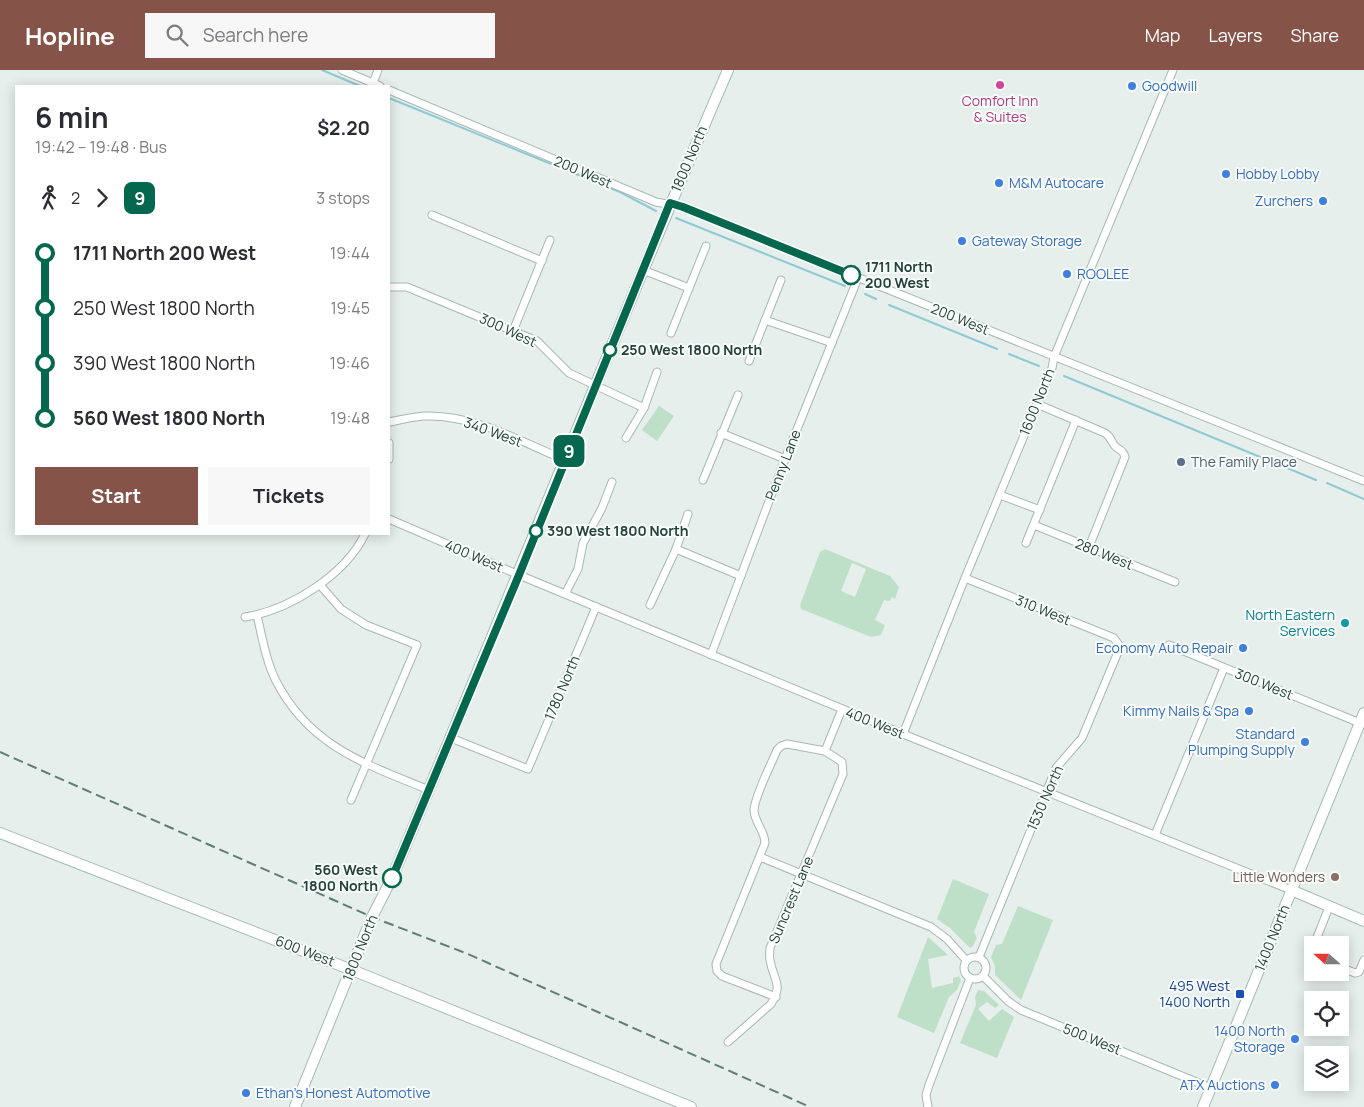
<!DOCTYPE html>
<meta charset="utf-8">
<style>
:root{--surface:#fff;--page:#f7f7f7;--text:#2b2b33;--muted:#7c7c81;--accent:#855347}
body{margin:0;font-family:Manrope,sans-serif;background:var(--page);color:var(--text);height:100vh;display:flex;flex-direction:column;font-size:19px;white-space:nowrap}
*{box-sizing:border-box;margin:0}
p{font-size:16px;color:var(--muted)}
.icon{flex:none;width:28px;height:28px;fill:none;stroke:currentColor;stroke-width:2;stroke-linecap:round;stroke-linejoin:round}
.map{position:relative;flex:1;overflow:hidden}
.drawer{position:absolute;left:15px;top:15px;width:375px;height:450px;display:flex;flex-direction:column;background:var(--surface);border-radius:0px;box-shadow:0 2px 12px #0003}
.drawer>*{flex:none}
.badge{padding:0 10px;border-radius:8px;font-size:18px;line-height:32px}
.needle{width:32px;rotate:291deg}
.tools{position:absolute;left:1304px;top:866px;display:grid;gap:10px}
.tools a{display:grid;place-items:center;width:45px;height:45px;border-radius:0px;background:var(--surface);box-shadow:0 2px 12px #0003;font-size:25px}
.map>.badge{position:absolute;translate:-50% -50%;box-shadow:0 0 0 2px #fff}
.legs{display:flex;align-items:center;gap:8px;height:55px;padding:0 20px;font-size:16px}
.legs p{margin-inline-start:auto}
.overview{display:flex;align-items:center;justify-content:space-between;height:85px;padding:0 20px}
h1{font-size:28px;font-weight:700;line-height:38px}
.cta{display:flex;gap:10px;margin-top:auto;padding:10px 20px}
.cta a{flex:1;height:58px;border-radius:0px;background:var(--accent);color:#fff;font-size:20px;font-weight:700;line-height:58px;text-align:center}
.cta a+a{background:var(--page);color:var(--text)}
ul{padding:0 20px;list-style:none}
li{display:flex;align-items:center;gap:18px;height:55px;font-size:19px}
li i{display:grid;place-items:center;width:8px;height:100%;margin:0 6px;background:currentColor}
li i::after{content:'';width:12px;height:12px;margin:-6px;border:4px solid;border-radius:50%;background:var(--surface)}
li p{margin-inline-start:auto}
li:first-child i{background:linear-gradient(#0000 50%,currentColor 0)}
li:last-child i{background:linear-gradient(currentColor 50%,#0000 0)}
header{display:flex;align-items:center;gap:30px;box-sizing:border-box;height:70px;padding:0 25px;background:var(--accent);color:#fff}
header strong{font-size:24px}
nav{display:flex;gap:28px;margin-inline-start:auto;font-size:18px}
.search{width:350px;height:45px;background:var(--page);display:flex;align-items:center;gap:12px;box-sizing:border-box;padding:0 18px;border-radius:0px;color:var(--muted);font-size:19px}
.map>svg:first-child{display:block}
.green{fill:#bfe0c8;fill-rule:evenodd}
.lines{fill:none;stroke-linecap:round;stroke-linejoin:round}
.stream{stroke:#8ec9d4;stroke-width:2}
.street-casing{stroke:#a8b8b2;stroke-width:9}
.secondary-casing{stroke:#a4bbb3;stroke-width:12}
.street{stroke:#fff;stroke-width:7}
.secondary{stroke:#fff;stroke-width:10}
.rail{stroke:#5f7d75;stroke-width:2;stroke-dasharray:10 5;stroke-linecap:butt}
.line-1-casing{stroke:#fff;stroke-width:11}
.line-1{stroke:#05674e;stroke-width:8}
.hotel-dot{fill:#d1479c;stroke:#f7fbf9;stroke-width:2}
.shop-dot{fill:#3f7fe0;stroke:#f7fbf9;stroke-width:2}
.stop-1-dot{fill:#fff;stroke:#05674e;stroke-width:2.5}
.service-dot{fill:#5c6f8a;stroke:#f7fbf9;stroke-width:2}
.culture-dot{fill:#0f9aa8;stroke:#f7fbf9;stroke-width:2}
.education-dot{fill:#8d6e63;stroke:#f7fbf9;stroke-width:2}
.transit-dot{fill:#1a4fb4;stroke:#f7fbf9;stroke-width:2}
.labels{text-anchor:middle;stroke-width:4;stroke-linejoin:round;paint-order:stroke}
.shop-label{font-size:14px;fill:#366cbe;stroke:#f7fbf9;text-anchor:start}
.hotel-label{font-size:14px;fill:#b23c85;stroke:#f7fbf9}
.street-label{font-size:14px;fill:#24423a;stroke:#f7fbf9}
.stop-label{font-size:14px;font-weight:bold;fill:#24423a;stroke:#f7fbf9;text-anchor:start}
.service-label{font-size:14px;fill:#4e5e75;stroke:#f7fbf9;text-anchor:start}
.culture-label{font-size:14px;fill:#0d838f;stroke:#f7fbf9;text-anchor:end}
.education-label{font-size:14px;fill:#785e54;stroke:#f7fbf9;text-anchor:end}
.transit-label{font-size:14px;fill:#164399;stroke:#f7fbf9;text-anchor:end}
</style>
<header>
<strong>Hopline</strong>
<div class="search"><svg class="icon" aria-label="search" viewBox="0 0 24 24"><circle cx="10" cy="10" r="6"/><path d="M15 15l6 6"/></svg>Search here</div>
<nav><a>Map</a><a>Layers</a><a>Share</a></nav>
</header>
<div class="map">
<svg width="1364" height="1037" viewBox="0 0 1364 1037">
<rect width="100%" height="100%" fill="#e6efeb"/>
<!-- green -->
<g class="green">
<polygon points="659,336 674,346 657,371 642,360"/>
<path d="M825 479 890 506 899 517 895 529 892 527 890 531 884 530 875 550 885 555 881 565 871 567 801 539 800 535 820 482ZM852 493 866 499 855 527 841 521Z"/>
<polygon points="953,809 989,824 974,862 977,868 973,876 970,878 950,858 937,849"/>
<polygon points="1018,836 1053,850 1021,930 995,905 995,896 991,887 996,875 1002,874"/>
<polygon points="928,867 948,885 928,889 932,918 953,913 953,908 959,906 961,910 957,920 949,927 934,963 897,947"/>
<polygon points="978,920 984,921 999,935 995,938 987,932 978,939 989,951 1002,939 1014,947 997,988 960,973 976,935 975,927"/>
</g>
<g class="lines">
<!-- stream -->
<g class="stream">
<polyline points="322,0 360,16"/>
<polyline points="389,28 620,122 656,141"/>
<polyline points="676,148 845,216"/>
<polyline points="865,224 876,229"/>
<polyline points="889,235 997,279"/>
<polyline points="1009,284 1039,296"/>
<polyline points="1064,306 1316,410"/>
<polyline points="1327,413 1364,429"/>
</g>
<defs>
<g id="street">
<polyline points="342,0 380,16"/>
<polyline points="373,13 378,0"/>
<polyline points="389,20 656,132 683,137 1364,411"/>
<polyline points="432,145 542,191"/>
<polyline points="643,200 689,218"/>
<polyline points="389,217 407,217 537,271 569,303 644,338"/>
<polyline points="765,250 832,273"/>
<polyline points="513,261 550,170"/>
<polyline points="671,263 706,176"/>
<polyline points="749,291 781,210"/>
<path d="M1037 334 1105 363C1112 367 1111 373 1116 377 1121 381 1123 380 1125 387L1089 477"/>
<path d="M389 352C401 350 414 346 427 346 475 345 522 372 565 390"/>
<polyline points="721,363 785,389"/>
<polyline points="626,368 644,338 657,302"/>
<polyline points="389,373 389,389"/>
<polyline points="703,410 738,325"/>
<polyline points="1000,425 1040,440"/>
<polyline points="389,449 519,505 903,664 1291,820"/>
<polyline points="1034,455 1175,512"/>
<polyline points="1026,473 1076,350"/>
<polyline points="676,479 741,506"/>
<polyline points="965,508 1114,568 1119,575 1118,582 1082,668 1056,698 979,887"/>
<polyline points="320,515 341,539 366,555 417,575 351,730"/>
<polyline points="565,524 578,499 583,473 602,438 612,412"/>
<polyline points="650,535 676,479 688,444"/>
<path d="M257 545C262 567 266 591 276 611 310 677 366 694 429 720"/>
<path d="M245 547C290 540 345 505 365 464"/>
<polyline points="1169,575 1360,653"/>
<polyline points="711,585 785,389 858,208"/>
<polyline points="903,664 965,508 1052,298 1054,287 1173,0"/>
<polyline points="451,668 528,699 596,537"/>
<polyline points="825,681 842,639"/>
<polyline points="1155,765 1224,598"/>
<polyline points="760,787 931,857 947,869 966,890"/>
<polyline points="1314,875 1329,837"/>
<polyline points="1312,878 1312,884"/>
<circle cx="975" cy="898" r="11"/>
<polyline points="1340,897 1355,903 1359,902 1364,890"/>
<polyline points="983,906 1008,931 1021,940 1211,1018"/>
<path d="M728 972 771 934C784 914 773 910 770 890 769 886 770 881 770 878L843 704 842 692 825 681 787 674 781 676 777 680C771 695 755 725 754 740 754 752 765 761 765 773L716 894 717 901 722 906 776 927"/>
<polyline points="928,1037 926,1025 929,1015 970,908"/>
</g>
<g id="secondary">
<polyline points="0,763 352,900 691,1037"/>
<polyline points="1291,820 1364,851"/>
<path d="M295 1037 372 847 392 808C505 539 612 268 728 0"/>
<polyline points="1203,1037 1364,643"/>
</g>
</defs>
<!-- street casing -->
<use href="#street" class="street-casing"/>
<!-- secondary casing -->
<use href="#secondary" class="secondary-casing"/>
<!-- street -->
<use href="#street" class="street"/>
<!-- secondary -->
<use href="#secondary" class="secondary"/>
<!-- rail -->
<polyline class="rail" points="0,682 372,847 468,884 810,1037"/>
</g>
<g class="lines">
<defs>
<polyline id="line-1" points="392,808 519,505 670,133 683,137 851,205"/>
</defs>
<!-- line-1 casing -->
<use href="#line-1" class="line-1-casing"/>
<!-- line-1 -->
<use href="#line-1" class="line-1"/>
</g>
<!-- markers -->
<circle class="hotel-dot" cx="1000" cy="15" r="5"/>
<g class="shop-dot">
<circle cx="1132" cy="16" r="5"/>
<circle cx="1226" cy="104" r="5"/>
<circle cx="999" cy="113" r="5"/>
<circle cx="1323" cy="131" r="5"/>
<circle cx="962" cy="171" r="5"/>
<circle cx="1067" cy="204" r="5"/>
<circle cx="1243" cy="578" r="5"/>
<circle cx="1249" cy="641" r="5"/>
<circle cx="1305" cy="672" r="5"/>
<circle cx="1295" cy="969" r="5"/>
<circle cx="1275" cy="1015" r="5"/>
<circle cx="246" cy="1023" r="5"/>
</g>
<g class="stop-1-dot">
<circle cx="851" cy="205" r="9"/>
<circle cx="610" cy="280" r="6"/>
<circle cx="536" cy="461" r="6"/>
<circle cx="392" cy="808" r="9"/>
</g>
<circle class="service-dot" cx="1181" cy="392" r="5"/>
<circle class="culture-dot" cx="1345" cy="553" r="5"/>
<circle class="education-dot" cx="1335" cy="807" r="5"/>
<rect class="transit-dot" x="1235" y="919" width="10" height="10" rx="2.5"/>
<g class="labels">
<!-- shop labels -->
<g class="shop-label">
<text x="1142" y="21">Goodwill</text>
<text x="1236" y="109">Hobby Lobby</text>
<text x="1009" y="118">M&amp;M Autocare</text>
<text x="1313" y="136" text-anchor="end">Zurchers</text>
<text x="972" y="176">Gateway Storage</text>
<text x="1077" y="209">ROOLEE</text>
<text x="1233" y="583" text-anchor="end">Economy Auto Repair</text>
<text x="1239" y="646" text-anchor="end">Kimmy Nails &amp; Spa</text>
<text x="1295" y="669" text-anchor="end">Standard<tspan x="1295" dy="16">Plumping Supply</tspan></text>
<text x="1285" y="966" text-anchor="end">1400 North<tspan x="1285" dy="16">Storage</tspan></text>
<text x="1265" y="1020" text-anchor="end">ATX Auctions</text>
<text x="256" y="1028">Ethan's Honest Automotive</text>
</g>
<!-- hotel labels -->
<g class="hotel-label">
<text x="1000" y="36">Comfort Inn<tspan x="1000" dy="16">&amp; Suites</tspan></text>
</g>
<!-- street labels -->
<g class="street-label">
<text transform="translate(689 89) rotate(-67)" y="5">1800 North</text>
<text transform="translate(583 102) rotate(23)" y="5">200 West</text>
<text transform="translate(960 249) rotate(22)" y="5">200 West</text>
<text transform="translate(508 260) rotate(25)" y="5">300 West</text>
<text transform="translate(1037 332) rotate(-68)" y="5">1600 North</text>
<text transform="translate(493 362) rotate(20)" y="5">340 West</text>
<text transform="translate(783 395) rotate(-69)" y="5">Penny Lane</text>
<text transform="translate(1104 484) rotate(22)" y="5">280 West</text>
<text transform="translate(474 486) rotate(23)" y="5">400 West</text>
<text transform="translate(1043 540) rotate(22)" y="5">310 West</text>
<text transform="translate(1264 614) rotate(22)" y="5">300 West</text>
<text transform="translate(562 618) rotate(-67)" y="5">1780 North</text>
<text transform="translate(875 653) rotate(22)" y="5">400 West</text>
<text transform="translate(1045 728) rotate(-66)" y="5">1530 North</text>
<text transform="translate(791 830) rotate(-67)" y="5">Suncrest Lane</text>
<text transform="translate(1272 868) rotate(-68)" y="5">1400 North</text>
<text transform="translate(360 878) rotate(-68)" y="5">1800 North</text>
<text transform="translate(305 881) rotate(21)" y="5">600 West</text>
<text transform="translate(1092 969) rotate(22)" y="5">500 West</text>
</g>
<!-- stop labels -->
<g class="stop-label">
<text x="865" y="202">1711 North<tspan x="865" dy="16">200 West</tspan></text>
<text x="621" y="285">250 West 1800 North</text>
<text x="547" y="466">390 West 1800 North</text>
<text x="378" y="805" text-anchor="end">560 West<tspan x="378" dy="16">1800 North</tspan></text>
</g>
<!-- service labels -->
<g class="service-label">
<text x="1191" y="397">The Family Place</text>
</g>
<!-- culture labels -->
<g class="culture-label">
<text x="1335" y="550">North Eastern<tspan x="1335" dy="16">Services</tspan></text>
</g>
<!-- education labels -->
<g class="education-label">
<text x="1325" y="812">Little Wonders</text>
</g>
<!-- transit labels -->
<g class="transit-label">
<text x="1230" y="921">495 West<tspan x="1230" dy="16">1400 North</tspan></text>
</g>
</g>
</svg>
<div class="tools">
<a><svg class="needle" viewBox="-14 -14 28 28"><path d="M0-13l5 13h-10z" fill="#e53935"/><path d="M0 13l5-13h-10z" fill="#7c7c81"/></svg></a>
<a><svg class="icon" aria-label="locate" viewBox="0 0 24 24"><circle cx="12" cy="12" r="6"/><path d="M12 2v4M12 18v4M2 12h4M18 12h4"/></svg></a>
<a><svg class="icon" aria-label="layers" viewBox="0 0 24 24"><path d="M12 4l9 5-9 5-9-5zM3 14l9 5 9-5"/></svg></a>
</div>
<b class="badge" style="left:569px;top:381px;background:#05674e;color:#fff">9</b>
<section class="drawer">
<div class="overview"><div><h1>6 min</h1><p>19:42 – 19:48 · Bus</p></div><b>$2.20</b></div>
<div class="legs"><svg class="icon" aria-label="walk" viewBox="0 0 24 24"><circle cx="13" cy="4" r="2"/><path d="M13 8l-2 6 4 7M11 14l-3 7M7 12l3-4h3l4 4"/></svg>2<svg class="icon" aria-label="forward" viewBox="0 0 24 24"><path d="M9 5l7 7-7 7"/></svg><b class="badge" style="background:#05674e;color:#fff">9</b><p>3 stops</p></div>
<ul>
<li><i style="color:#05674e"></i><b>1711 North 200 West</b><p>19:44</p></li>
<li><i style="color:#05674e"></i><span>250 West 1800 North</span><p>19:45</p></li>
<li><i style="color:#05674e"></i><span>390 West 1800 North</span><p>19:46</p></li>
<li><i style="color:#05674e"></i><b>560 West 1800 North</b><p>19:48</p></li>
</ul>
<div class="cta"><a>Start</a><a>Tickets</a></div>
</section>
</div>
